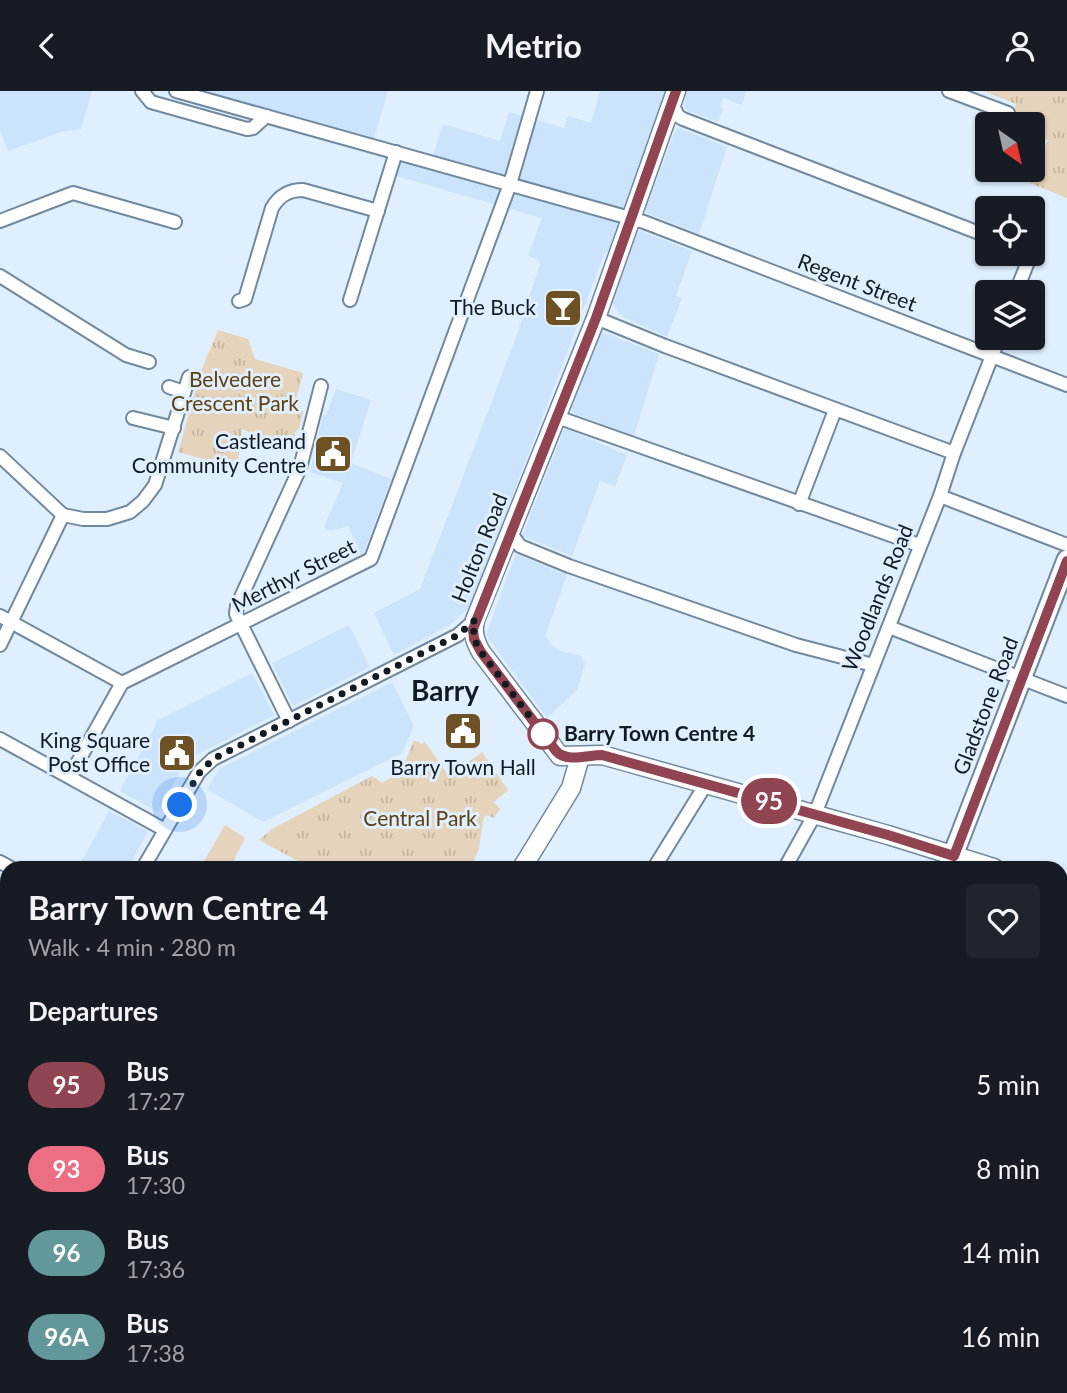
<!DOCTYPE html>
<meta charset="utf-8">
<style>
:root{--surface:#171b24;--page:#20242c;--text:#f1f3f6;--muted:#9ea1a6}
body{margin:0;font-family:Lato,sans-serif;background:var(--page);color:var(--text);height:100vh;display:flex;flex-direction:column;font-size:26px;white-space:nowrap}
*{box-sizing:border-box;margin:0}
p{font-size:23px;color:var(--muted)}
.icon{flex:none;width:38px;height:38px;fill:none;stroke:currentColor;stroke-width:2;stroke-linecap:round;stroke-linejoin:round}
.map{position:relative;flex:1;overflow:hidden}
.drawer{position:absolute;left:0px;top:770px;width:1068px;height:532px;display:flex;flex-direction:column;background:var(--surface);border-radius:21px 21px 0 0;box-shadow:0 2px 5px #0004}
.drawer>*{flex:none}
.badge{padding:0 14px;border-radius:23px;font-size:24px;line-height:46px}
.needle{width:46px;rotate:146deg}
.buttons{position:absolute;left:975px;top:21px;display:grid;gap:14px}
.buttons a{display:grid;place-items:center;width:70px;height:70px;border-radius:7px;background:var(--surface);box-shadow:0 2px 5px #0004;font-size:35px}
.you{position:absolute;width:35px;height:35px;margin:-18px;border:5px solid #fff;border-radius:50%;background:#1a73e8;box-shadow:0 0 0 10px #1a73e833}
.map>.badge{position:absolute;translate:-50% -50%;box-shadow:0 0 0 4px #fff}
h2{padding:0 28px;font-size:26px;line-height:63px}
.round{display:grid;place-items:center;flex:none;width:74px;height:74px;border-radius:7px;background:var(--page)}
.head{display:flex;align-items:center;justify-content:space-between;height:119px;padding:0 28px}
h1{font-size:33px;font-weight:700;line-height:52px}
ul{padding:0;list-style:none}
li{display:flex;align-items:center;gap:21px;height:84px;padding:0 28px}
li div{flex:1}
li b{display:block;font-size:26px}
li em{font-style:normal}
li .badge{min-width:77px;font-weight:700;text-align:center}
header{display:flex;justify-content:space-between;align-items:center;height:91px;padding:0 28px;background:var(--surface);font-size:32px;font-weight:700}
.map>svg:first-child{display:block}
.built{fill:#cbe4fc}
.park{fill:url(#park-tufts)}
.garden{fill:#e6d3bb}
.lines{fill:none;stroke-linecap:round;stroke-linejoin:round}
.street-casing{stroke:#71899f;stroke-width:16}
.secondary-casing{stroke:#71899f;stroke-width:21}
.primary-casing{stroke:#71899f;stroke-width:23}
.street{stroke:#fff;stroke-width:12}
.secondary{stroke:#fff;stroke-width:18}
.primary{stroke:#fff;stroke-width:19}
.line-casing{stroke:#fff;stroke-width:16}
.line{stroke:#914451;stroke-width:10}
.walk{stroke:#111b23;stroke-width:7;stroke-dasharray:0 12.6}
.stop-dot{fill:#fff;stroke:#914451;stroke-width:3.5}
.labels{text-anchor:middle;stroke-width:6;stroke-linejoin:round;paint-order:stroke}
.street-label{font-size:21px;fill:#111b23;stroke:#dfeffe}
.poi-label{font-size:21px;fill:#111b23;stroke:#dfeffe;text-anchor:end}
.park-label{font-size:21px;fill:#5e4011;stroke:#dfeffe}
.stop-label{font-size:21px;font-weight:bold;fill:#111b23;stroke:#dfeffe;text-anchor:start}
.district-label{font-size:28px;font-weight:bold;fill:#111b23;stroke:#dfeffe}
</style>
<header><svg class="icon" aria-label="back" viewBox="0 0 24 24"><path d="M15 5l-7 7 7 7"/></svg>Metrio<svg class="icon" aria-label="person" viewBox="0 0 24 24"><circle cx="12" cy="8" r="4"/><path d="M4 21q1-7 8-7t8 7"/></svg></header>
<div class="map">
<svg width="1067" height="1302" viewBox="0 0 1067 1302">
<defs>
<pattern id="park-tufts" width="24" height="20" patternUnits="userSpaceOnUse" patternTransform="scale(1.75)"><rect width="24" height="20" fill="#e6d3bb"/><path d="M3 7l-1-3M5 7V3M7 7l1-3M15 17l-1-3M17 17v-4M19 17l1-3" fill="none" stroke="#c4b5a0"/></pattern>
</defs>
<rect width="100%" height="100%" fill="#dfeffe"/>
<!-- built -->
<g class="built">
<polygon points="0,0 92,0 81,38 61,41 8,60 0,39"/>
<polygon points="176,0 388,0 372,54"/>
<polygon points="600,0 676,0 619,164 605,161 473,509 467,518 450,534 394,564 374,522 420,498 514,252 540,173 538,169 528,165 542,127 389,83 396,61 431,71 443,33 500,50 509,21 564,37 568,25 591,32"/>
<polygon points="687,0 746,0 742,14 723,7 720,16 723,17 718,31 686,19 684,14"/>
<polygon points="679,37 727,56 699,143 647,122 645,119 676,38"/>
<polygon points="641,140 692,160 676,205 682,207 667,246 621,225 612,212 637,143"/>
<polygon points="600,240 659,263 634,345 573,322 570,316"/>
<polygon points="336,298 371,309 351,372 391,388 364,461 361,463 348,435 330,440 324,436 343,392 310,381 323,324 326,325"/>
<polygon points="567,338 627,364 615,395 600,390 572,465 525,446 523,443 563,340"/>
<polygon points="518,464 567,484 545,545 553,555 561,560 581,565 585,573 577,599 547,627 486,544 515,465"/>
<polygon points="349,534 370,576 293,615 272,572"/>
<polygon points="252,582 274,624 194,665 182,677 158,721 120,700 158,629"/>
<polygon points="392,591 414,635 402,662 263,731 207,698 219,678"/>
<polygon points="109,720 146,739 147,743 128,777 78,777"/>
</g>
<!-- park -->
<g class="park">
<polygon points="984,0 1067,0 1067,107 1030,92 1048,49 1033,42 1032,33 1009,33 1016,13"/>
<polygon points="218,239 248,248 255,268 303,282 294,317 303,320 299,338 295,341 296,361 242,338 237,378 178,361 201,280"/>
<polygon points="414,649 422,653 425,651 449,685 482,661 508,699 494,711 500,718 494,727 486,724 483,729 479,758 470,777 311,777 259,749 272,738 372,685 382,692 401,681"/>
</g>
<!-- garden -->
<g class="garden">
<polygon points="214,314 231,319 222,352 204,348"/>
<polygon points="225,734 245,747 230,777 200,777"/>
<polygon points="693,1295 936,1295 934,1299 937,1302 687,1302"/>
</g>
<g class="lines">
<defs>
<g id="street">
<polyline points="142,0 151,11 247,38 253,37 266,25"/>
<polyline points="176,0 644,131 1067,294"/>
<polyline points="949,0 1008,22"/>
<polyline points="672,12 678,25 683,28 987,145"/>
<polyline points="0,130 73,102 175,131"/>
<polyline points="0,185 126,264 149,271"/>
<polyline points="1016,201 1031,163"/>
<polyline points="350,209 396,61"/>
<path d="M239 210 245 208 272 117C279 105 288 99 303 99L378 120"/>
<polyline points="596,227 665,255 954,362"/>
<polyline points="169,296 184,301"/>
<polyline points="557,326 919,454"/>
<polyline points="133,327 174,337"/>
<polyline points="0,365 63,424 83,428 107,428 130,421 143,410 155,394 189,286"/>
<polyline points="940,405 1067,454"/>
<polyline points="799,413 835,319"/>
<polyline points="510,441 520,455 569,475 796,554 873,574"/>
<polyline points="0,525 122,592"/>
<polyline points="889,536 1067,605"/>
<polyline points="0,554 63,424"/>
<polyline points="289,630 236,523 237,515 300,377 321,295"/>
<polyline points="0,648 165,739"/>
<polyline points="70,685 122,592 371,468 510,93 537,0"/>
<polyline points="0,771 11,777"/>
<polyline points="143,777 199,681 213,668 458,544 475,529"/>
<polyline points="654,777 706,693"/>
<polyline points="785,777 815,723 940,405 954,362 999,247"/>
<polyline points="0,898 7,902"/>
<polyline points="0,1053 7,1058"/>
<polyline points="0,1183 7,1188"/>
<polyline points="1060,1202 1067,1199"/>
<polyline points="166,1295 177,1302"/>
<polyline points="363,1295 373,1302"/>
<polyline points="93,1302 98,1295"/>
<polyline points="999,1302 999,1295"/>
</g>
<g id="secondary">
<path d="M676 0 596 227 475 529C472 542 475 550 481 561L560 665 602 664 888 744 994 777"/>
<polyline points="522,777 571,697 580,666"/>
<polyline points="1060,796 1067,798"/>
<polyline points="0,1027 7,1017"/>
<polyline points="442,1295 443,1302"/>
</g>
<g id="primary">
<polyline points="948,777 1067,469"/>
<polyline points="653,1302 657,1295"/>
</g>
</defs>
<!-- street casing -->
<use href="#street" class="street-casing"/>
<!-- secondary casing -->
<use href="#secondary" class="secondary-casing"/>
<!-- primary casing -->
<use href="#primary" class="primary-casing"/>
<!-- street -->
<use href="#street" class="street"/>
<!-- secondary -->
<use href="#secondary" class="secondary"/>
<!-- primary -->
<use href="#primary" class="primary"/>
</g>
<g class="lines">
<defs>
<path id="line" d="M676 0 596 227 473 538 474 548 481 561 556 660C567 672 587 664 602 664L888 744 954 765 1067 470"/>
</defs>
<!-- line casing -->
<use href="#line" class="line-casing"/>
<!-- line -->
<use href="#line" class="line"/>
<!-- walk -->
<path class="walk" d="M180 714 200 681 213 668 458 544 475 529C472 542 474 550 481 561L543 643"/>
</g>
<!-- icons -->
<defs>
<symbol id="bar-square" viewBox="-11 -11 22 22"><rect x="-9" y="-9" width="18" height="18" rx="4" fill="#6f5126" stroke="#dfeffe"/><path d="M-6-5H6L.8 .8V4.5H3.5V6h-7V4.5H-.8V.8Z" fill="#fff"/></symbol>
<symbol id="civic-square" viewBox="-11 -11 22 22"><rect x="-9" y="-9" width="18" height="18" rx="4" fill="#6f5126" stroke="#dfeffe"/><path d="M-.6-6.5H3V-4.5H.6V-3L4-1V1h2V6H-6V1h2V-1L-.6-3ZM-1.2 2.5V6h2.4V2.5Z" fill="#fff"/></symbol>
</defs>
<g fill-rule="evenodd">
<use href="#bar-square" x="541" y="195" width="44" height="44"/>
<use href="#civic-square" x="311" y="341" width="44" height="44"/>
<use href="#civic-square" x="441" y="618" width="44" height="44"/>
<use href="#civic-square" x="155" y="640" width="44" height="44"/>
</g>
<!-- markers -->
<circle class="stop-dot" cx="543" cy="643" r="14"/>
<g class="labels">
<!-- street labels -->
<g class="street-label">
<text transform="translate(857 192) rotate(21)" y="7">Regent Street</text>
<text transform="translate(480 457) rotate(-68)" y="7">Holton Road</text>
<text transform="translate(294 485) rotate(-27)" y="7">Merthyr Street</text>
<text transform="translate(878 507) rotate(-68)" y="7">Woodlands Road</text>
<text transform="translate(986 615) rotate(-69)" y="7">Gladstone Road</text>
</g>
<!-- poi labels -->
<g class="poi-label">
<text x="536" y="224">The Buck</text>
<text x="306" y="358">Castleand<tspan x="306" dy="24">Community Centre</tspan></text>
<text x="150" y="657">King Square<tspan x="150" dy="24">Post Office</tspan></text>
<text x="463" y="684" text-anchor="middle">Barry Town Hall</text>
</g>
<!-- park labels -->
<g class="park-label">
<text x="235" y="296">Belvedere<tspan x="235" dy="24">Crescent Park</tspan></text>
<text x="420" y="735">Central Park</text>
</g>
<!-- stop labels -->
<g class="stop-label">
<text x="564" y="650">Barry Town Centre 4</text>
</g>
<!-- district labels -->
<g class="district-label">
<text x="445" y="610">Barry</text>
</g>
</g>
</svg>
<div class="buttons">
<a><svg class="needle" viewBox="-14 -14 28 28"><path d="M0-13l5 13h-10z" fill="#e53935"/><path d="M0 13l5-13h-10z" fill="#9ea1a6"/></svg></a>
<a><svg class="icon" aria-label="locate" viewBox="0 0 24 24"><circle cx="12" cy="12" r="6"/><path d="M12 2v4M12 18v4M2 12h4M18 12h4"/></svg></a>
<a><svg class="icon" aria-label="layers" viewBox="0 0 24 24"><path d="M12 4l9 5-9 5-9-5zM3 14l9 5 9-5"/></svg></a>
</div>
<div class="you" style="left:180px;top:714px"></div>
<b class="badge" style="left:769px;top:710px;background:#914451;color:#fff">95</b>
<section class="drawer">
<div class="head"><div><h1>Barry Town Centre 4</h1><p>Walk · 4 min · 280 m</p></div><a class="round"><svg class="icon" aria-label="heart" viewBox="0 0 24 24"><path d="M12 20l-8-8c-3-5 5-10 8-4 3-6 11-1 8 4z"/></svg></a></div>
<h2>Departures</h2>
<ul>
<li><span class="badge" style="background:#914451;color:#fff">95</span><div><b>Bus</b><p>17:27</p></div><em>5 min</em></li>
<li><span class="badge" style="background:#eb6e82;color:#fff">93</span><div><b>Bus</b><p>17:30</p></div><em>8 min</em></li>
<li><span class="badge" style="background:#63989b;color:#fff">96</span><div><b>Bus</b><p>17:36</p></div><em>14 min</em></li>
<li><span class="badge" style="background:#63989b;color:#fff">96A</span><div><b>Bus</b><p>17:38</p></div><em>16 min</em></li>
</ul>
</section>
</div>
